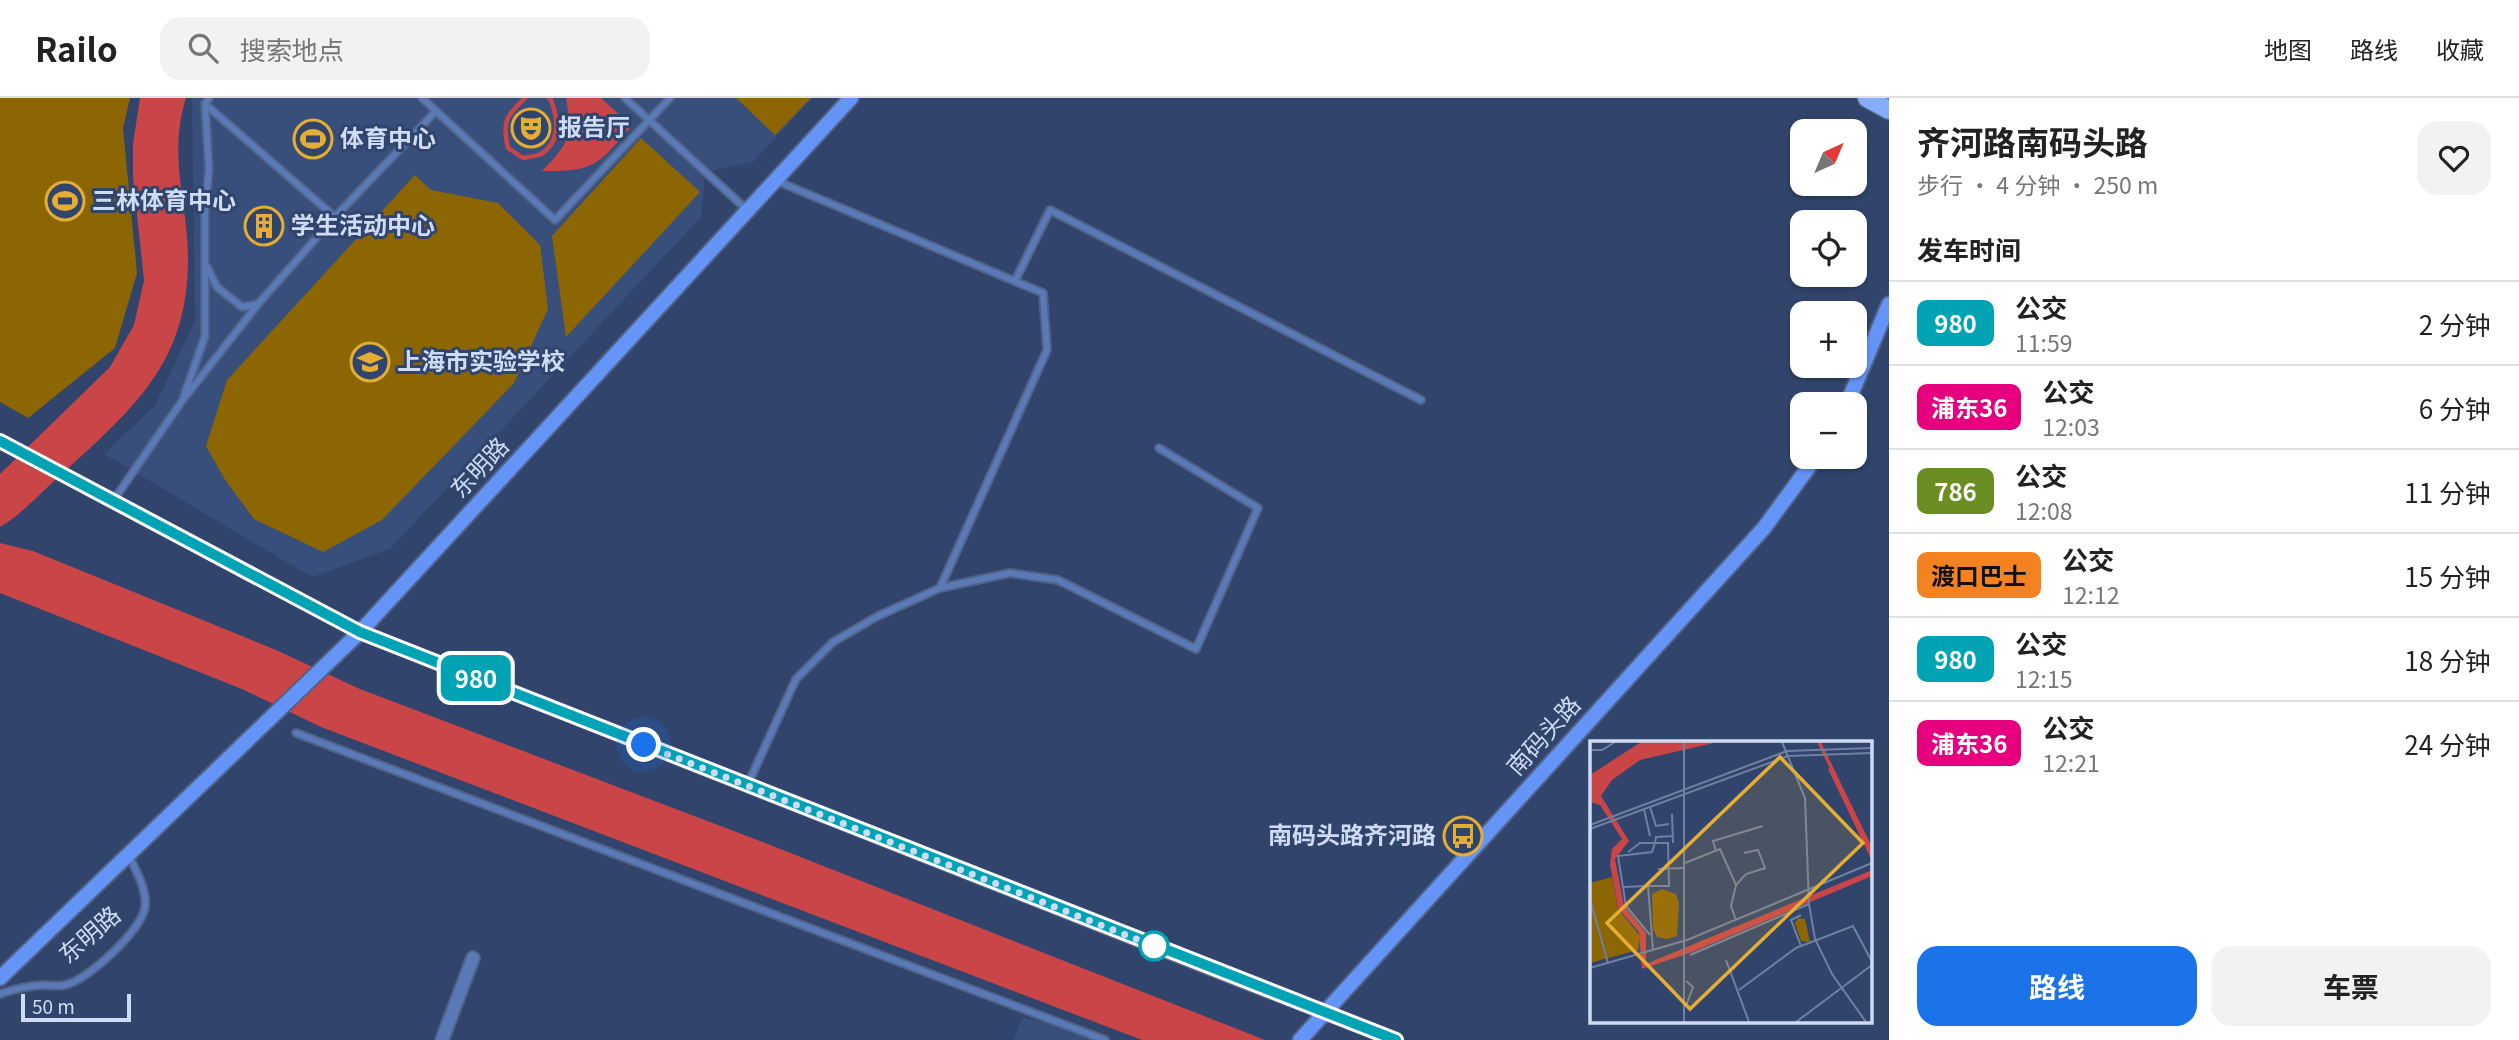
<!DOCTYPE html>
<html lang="zh">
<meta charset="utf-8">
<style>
:root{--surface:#fff;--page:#f2f2f2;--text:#222;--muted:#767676;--line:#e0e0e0;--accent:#1a73e8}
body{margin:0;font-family:Georgia,"Noto Sans SC",serif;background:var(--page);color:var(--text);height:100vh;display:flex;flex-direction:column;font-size:26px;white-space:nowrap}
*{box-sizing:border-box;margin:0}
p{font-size:23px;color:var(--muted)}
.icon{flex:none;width:38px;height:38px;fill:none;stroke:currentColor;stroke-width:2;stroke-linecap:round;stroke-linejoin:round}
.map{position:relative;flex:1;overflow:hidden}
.drawer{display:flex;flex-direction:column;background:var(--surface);width:630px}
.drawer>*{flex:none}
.badge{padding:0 14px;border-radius:10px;font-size:24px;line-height:46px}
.needle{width:46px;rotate:44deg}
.fabs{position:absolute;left:1790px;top:21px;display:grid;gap:14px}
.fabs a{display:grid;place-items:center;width:77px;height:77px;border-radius:14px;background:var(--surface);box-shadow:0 2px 5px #0004;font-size:35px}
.scale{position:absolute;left:21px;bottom:18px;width:110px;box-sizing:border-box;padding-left:7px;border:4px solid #cedbf3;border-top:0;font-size:19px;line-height:24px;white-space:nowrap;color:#cedbf3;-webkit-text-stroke:5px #30446c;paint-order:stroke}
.you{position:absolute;width:35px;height:35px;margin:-18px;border:5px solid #fff;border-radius:50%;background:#1a73e8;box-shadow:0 0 0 10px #1a73e833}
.map>.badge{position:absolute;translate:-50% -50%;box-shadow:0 0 0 4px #fff}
h2{padding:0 28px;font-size:26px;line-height:63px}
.round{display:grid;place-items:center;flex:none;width:74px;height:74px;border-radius:21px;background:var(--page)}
.head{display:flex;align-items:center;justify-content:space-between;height:119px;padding:0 28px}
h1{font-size:33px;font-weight:700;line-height:52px}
.button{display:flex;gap:14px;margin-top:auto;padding:14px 28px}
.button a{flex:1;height:80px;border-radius:21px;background:var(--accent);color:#fff;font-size:28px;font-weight:700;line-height:80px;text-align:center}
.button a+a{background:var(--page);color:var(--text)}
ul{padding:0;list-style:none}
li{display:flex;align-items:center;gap:21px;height:84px;padding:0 28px;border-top:2px solid var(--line)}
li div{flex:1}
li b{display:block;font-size:26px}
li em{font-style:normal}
li .badge{min-width:77px;font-weight:700;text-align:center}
header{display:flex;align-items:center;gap:42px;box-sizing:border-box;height:98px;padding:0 35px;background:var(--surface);border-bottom:2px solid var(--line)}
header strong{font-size:33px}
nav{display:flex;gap:38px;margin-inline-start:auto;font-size:24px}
.search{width:490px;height:63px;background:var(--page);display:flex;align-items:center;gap:18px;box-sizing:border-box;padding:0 24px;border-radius:21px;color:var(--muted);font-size:26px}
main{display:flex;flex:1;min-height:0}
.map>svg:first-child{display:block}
.built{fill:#384f7c}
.green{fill:#8c6602}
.water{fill:#c94548}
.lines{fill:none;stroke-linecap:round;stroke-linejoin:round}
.stream{stroke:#c94548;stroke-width:4.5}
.lane-casing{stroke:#506287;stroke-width:10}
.street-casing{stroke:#506287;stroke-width:16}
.secondary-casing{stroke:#506287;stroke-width:18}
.primary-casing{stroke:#506287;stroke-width:21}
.lane{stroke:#5a7ab7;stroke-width:6}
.street{stroke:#5a7ab7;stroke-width:12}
.secondary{stroke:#6394f6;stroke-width:14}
.primary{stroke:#86adf8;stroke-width:18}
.line-casing{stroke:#fff;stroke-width:16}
.line{stroke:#00a3b4;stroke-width:10}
.walk{stroke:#cedbf3;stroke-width:7;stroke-dasharray:0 12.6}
.stop-dot{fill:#fff;stroke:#00a3b4;stroke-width:3.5}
.labels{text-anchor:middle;stroke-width:6;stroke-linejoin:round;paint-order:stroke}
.poi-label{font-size:24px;font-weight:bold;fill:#cedbf3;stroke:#30446c;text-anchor:start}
.street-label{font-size:24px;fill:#cedbf3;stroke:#30446c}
.inset-river{fill:none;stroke:#c94548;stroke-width:3.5}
.inset-road{fill:none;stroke:#6f80a2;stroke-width:2}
.view{fill:#e4ae35;fill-opacity:0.15;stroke:#e4ae35;stroke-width:3.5}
.inset-edge{fill:none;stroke:#cedbf3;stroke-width:3.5}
</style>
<header>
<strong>Railo</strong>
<div class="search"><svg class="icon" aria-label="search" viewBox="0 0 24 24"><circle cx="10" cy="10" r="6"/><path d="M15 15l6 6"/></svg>搜索地点</div>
<nav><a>地图</a><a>路线</a><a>收藏</a></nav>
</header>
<main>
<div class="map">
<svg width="1889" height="942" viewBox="0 0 1889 942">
<rect width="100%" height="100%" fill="#30446c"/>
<!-- built -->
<g class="built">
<polygon points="192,0 812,0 753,64 705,74 701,119 390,451 312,479 104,356 156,306 195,222"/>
<polygon points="1022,919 1052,926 1094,942 1014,942"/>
</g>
<!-- green -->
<g class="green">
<polygon points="0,0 130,0 123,30 137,175 115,250 28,320 0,304"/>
<polygon points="736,0 811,0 775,37"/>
<polygon points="641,40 700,94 566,239 552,138"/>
<polygon points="415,77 431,92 498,105 540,147 548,211 514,285 382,422 323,454 254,421 224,380 206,348 227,282"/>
</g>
<!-- water -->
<g class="water">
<path d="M140 0H186C168 58 187 101 188 158 189 263 136 308 64 374 43 392 24 415 0 429V376L110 269 134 227 144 182 133 79V46Z"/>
<path d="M566 0H601L632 28C598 66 596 74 542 73 569 45 573 39 566 0Z"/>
<polygon points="0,445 33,453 276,552 360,591 760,743 1265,942 1142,942 321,629 242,591 0,495"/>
</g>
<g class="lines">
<!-- stream -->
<path class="stream" d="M525 0C506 18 502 24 508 50L523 60C528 59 536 58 541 56 561 44 558 20 551 2L549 0"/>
<defs>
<g id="lane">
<polyline points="422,0 436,13"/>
<polyline points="625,0 746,111"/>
<polyline points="205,6 335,119"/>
<polyline points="777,83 1043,195 1047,252 940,490"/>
<polyline points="207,169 217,189 242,209 258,206"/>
<polyline points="1015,183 1050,112 1421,302"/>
<polyline points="184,298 205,238 205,111 209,71 205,6 209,0"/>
<polyline points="113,403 182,303 258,206 335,119 436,13 555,122 670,0"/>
<polyline points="296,635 1105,942"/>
<polyline points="747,688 796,581 833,544 878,518 940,490 1010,475 1058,482 1196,551 1258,410 1159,350"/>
<path d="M0 896C14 891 28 888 43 887 50 887 58 889 65 887 87 883 143 831 145 809 147 791 136 773 129 758"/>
</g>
<g id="street">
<polyline points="0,343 360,534 1227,877 1396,942"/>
<polyline points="442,942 473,860"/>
</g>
<g id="secondary">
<polyline points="1847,306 1889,206"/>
<polyline points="0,880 360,534 851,0"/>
<polyline points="1300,942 1764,430 1816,359"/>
</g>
<polyline id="primary" points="1867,0 1889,12"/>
</defs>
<!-- lane casing -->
<use href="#lane" class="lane-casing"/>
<!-- street casing -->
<use href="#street" class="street-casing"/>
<!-- secondary casing -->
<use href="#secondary" class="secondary-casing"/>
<!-- primary casing -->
<use href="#primary" class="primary-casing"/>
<!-- lane -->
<use href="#lane" class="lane"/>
<!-- street -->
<use href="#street" class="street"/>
<!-- secondary -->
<use href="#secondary" class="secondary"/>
<!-- primary -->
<use href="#primary" class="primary"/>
</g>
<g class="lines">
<defs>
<polyline id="line" points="0,343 360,534 1396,942"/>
</defs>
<!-- line casing -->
<use href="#line" class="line-casing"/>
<!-- line -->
<use href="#line" class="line"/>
<!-- walk -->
<polyline class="walk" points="644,647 1154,848"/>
</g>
<!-- icons -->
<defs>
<symbol id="theatre-ring" viewBox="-11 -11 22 22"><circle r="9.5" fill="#30446c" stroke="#e4ae35" stroke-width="1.5"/><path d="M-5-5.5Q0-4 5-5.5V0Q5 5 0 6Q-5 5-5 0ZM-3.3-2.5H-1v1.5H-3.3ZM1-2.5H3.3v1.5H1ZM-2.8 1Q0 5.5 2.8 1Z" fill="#e4ae35"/></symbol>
<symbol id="stadium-ring" viewBox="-11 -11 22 22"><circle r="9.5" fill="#30446c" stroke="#e4ae35" stroke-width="1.5"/><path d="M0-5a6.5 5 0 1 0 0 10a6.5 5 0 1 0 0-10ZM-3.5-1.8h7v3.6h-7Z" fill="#e4ae35"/></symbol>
<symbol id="building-ring" viewBox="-11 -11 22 22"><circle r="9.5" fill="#30446c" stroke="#e4ae35" stroke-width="1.5"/><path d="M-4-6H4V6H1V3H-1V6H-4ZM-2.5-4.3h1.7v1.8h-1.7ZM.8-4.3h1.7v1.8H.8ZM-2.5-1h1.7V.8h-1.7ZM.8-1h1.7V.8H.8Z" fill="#e4ae35"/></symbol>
<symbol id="school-ring" viewBox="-11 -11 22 22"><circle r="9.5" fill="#30446c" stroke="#e4ae35" stroke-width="1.5"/><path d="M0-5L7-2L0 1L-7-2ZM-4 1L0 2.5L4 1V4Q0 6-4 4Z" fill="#e4ae35"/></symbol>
<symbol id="bus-ring" viewBox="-11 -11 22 22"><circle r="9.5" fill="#30446c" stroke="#e4ae35" stroke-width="1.5"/><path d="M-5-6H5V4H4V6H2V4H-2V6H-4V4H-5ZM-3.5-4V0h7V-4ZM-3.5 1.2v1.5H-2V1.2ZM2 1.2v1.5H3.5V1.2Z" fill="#e4ae35"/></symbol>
</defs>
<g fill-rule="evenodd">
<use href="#theatre-ring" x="509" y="8" width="44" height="44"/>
<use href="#stadium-ring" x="291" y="19" width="44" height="44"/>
<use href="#stadium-ring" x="43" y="81" width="44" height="44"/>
<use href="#building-ring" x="242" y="106" width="44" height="44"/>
<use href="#school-ring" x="348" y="242" width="44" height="44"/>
<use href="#bus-ring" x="1441" y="716" width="44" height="44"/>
</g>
<!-- markers -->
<circle class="stop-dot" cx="1154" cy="848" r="14"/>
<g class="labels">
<!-- poi labels -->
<g class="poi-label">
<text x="558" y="38">报告厅</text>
<text x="340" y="49">体育中心</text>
<text x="92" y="111">三林体育中心</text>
<text x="291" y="136">学生活动中心</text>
<text x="397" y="272">上海市实验学校</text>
<text x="1436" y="746" text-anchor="end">南码头路齐河路</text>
</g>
<!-- street labels -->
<g class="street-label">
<text transform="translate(480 370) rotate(-47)" y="8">东明路</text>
<text transform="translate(1544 638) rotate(-48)" y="8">南码头路</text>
<text transform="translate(90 837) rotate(-41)" y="8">东明路</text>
</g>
</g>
<!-- overview -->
<g transform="translate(1590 643)">
<rect width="282" height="282" fill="#30446c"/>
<path d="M22 136 28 168 50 195 48 209 0 222V142ZM72 148 86 153 89 163 87 195 77 198 67 196 63 188 62 153ZM208 177 215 178 220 201 211 200 205 182Z" fill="#8c6602"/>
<path d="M51 1H128L50 19 22 39 11 55 39 100 25 118 34 165 56 192V223L282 129V135L102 211 52 228 49 191 28 167 20 123 22 108 32 98 10 64 0 61V34ZM243 26 282 106 281 118 238 28Z" fill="#c94548"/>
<path class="inset-river" d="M229 1 243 30"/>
<path class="inset-road" d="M94 1V281M192 1 215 57 219 163 225 198 242 233 276 281M0 9H12L25 1M60 66 66 85 79 83M54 68 60 95M82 73 83 102M0 84 197 10 282 7M0 88 198 15 282 12M126 110 123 100 173 85M38 111 50 102H65L66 96 84 95M95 122 130 108 146 144M68 128 93 127M34 146 58 145M0 158 18 222M211 174 201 179 211 205M146 179 141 165 146 144 156 133 175 127 168 109 154 112M60 194 36 165 28 115 62 111 65 102H78L79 145H58L63 209M100 214 219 163M136 219 159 281M0 227 97 199 282 122M149 249 206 207 263 185 282 221M96 265 103 246 96 240M206 281 282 224"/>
<path class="view" d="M190 16 273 102 100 268 17 182Z"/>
<rect width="282" height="282" class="inset-edge"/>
</g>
</svg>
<div class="fabs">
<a><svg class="needle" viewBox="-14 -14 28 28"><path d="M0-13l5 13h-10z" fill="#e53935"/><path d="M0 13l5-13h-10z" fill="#767676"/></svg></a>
<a><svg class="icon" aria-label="locate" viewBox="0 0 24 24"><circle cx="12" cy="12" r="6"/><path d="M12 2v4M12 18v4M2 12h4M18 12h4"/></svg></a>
<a>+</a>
<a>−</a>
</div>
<div class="scale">50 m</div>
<div class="you" style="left:644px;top:647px"></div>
<b class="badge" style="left:476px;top:580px;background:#00a3b4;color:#fff">980</b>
</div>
<section class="drawer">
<div class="head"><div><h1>齐河路南码头路</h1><p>步行 · 4 分钟 · 250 m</p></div><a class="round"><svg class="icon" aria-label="heart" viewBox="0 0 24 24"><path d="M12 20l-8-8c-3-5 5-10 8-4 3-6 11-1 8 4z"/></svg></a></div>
<h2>发车时间</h2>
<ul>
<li><span class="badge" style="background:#00a3b4;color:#fff">980</span><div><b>公交</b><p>11:59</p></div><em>2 分钟</em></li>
<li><span class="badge" style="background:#e6007e;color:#fff">浦东36</span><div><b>公交</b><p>12:03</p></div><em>6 分钟</em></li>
<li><span class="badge" style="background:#6b8e23;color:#fff">786</span><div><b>公交</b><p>12:08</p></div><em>11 分钟</em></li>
<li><span class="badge" style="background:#f58220;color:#111">渡口巴士</span><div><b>公交</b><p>12:12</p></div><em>15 分钟</em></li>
<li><span class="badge" style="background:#00a3b4;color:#fff">980</span><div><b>公交</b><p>12:15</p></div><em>18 分钟</em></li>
<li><span class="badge" style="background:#e6007e;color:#fff">浦东36</span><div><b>公交</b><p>12:21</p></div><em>24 分钟</em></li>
</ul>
<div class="button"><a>路线</a><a>车票</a></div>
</section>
</main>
